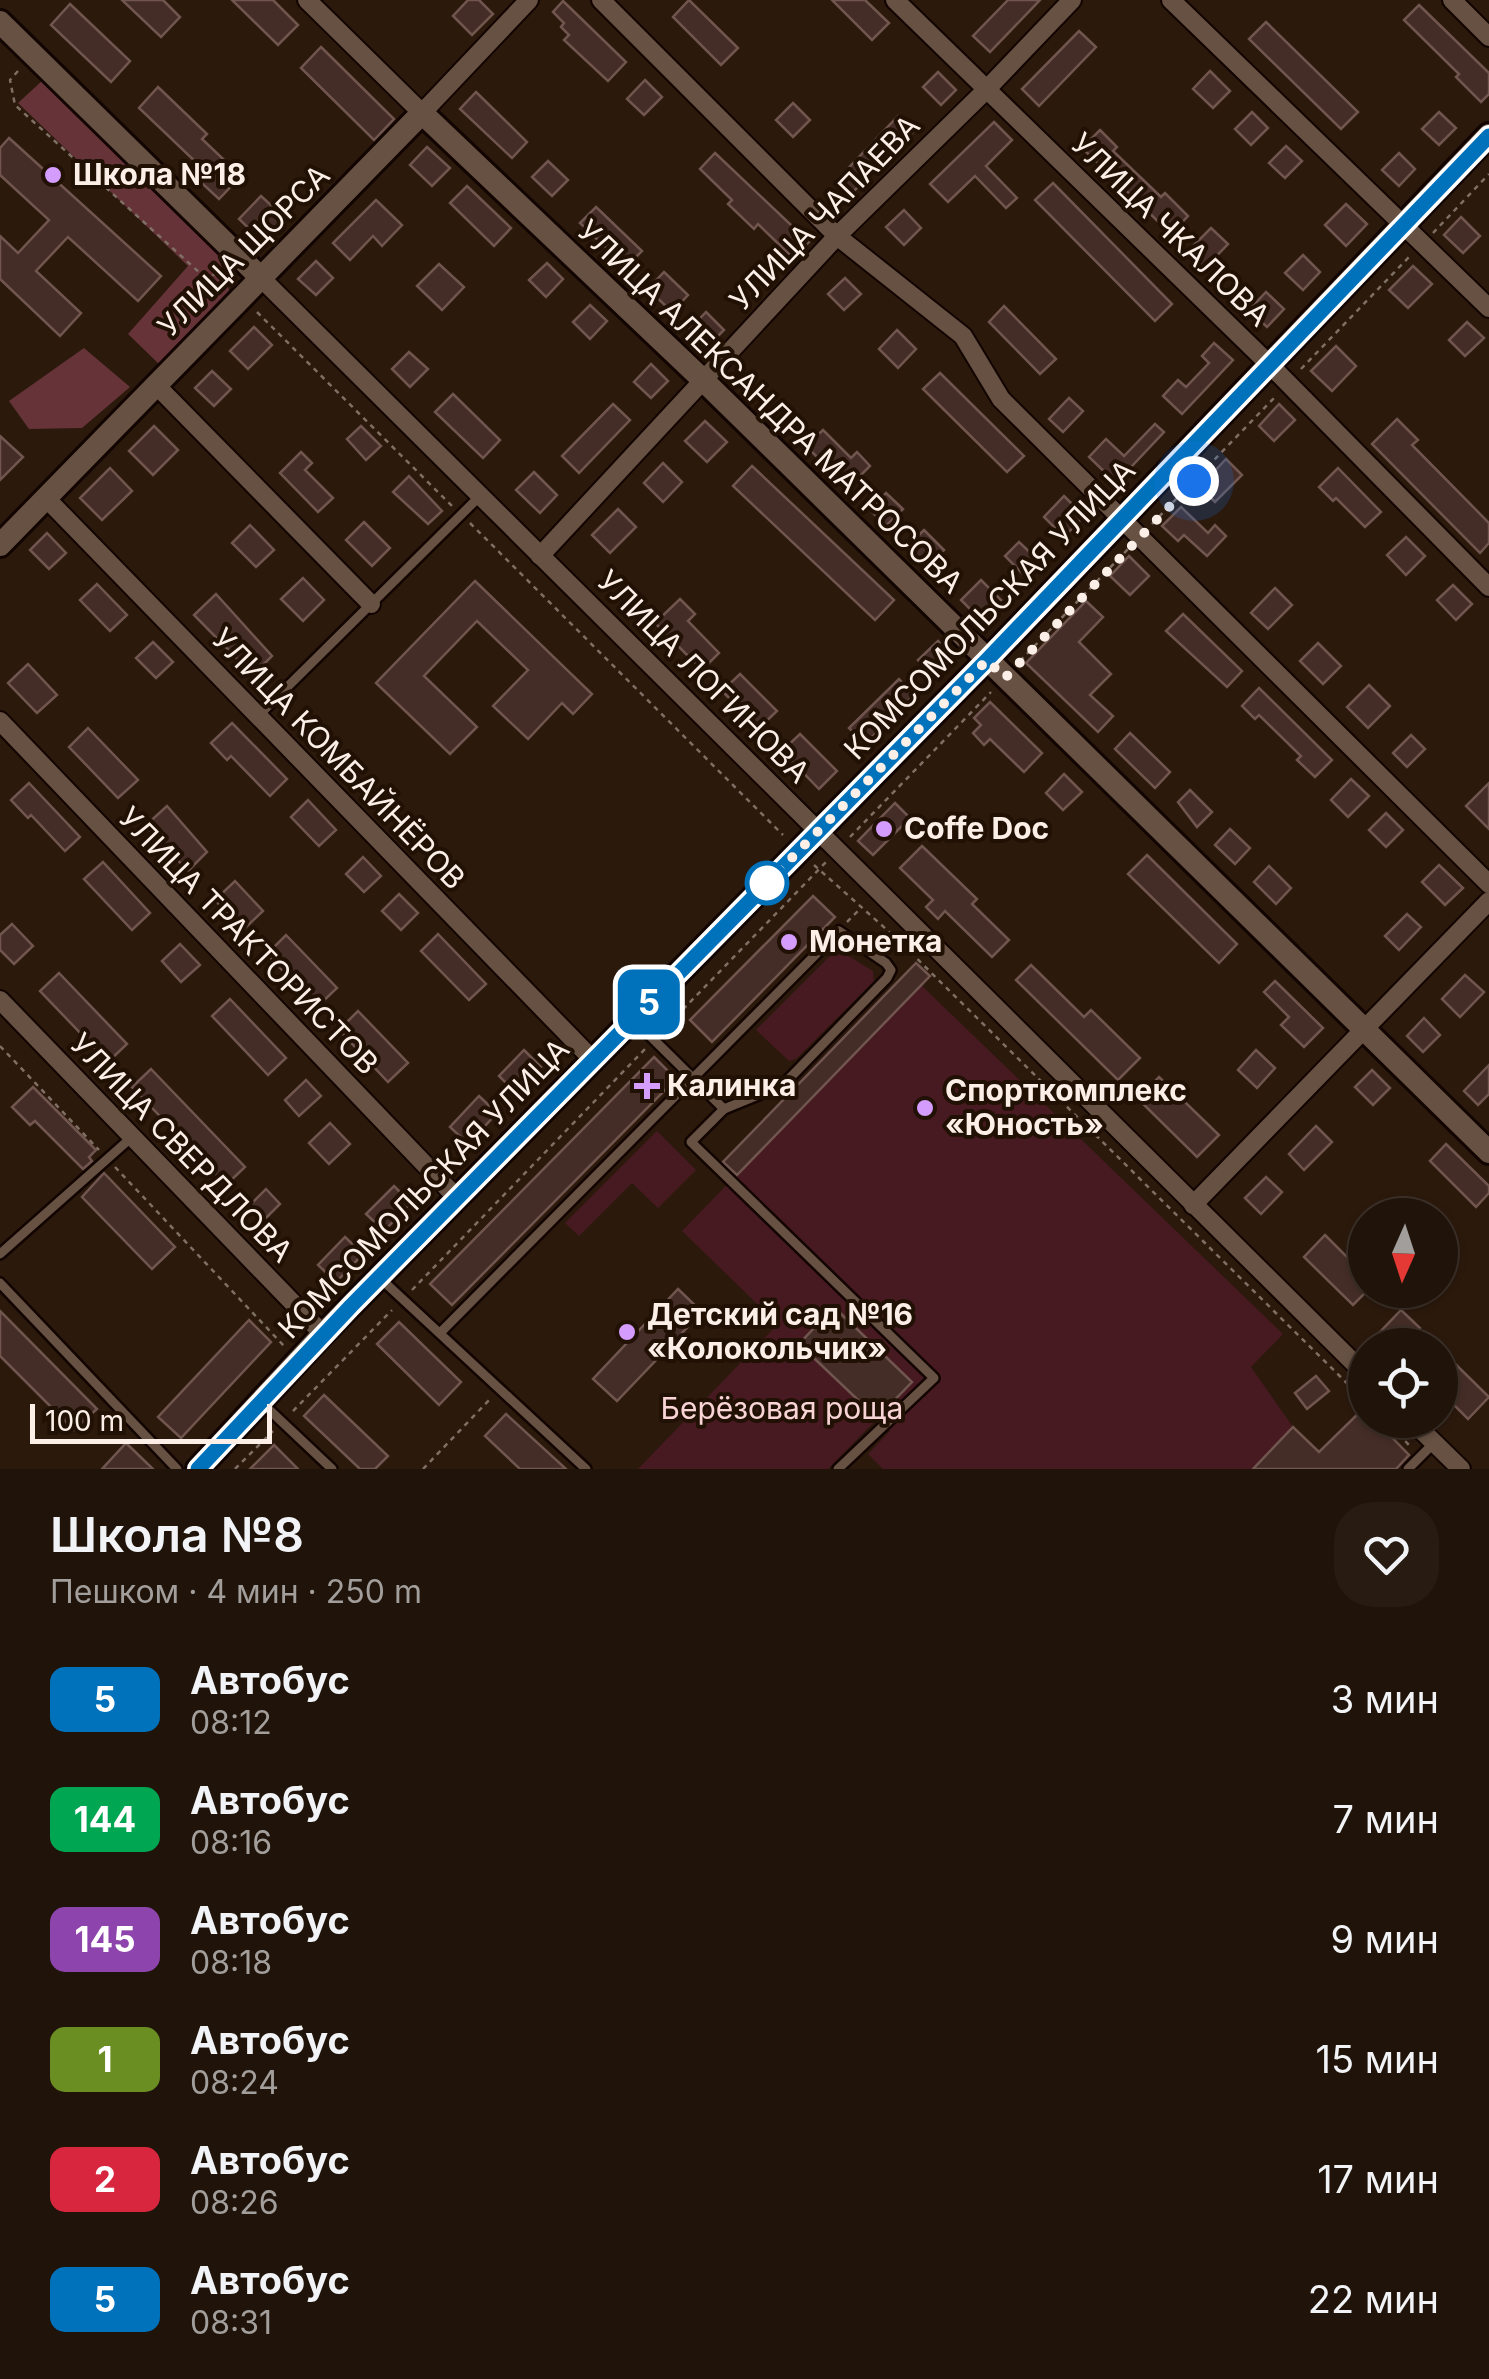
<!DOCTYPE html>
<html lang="ru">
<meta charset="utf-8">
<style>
:root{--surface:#201309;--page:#281c12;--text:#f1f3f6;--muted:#a29e9c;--line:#3d322a}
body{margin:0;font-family:Inter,sans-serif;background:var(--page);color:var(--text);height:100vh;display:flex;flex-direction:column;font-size:38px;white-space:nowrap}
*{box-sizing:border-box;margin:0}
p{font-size:32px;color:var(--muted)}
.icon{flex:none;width:55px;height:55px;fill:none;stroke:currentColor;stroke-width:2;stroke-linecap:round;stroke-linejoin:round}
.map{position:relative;height:1469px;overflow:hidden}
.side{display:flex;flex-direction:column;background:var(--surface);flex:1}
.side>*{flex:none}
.badge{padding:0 20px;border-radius:15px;font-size:35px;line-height:65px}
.needle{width:65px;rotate:183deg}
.controls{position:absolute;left:1348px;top:1198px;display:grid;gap:20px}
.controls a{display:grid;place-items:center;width:110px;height:110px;border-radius:50%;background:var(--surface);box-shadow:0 2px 8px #0004,0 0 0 2px var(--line);font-size:50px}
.scale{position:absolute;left:30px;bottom:25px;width:242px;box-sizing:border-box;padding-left:10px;border:5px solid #fcefe7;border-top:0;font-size:28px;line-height:35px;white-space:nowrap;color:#fcefe7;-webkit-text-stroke:8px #211004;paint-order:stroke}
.you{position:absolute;width:50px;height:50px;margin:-25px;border:8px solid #fff;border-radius:50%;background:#1a73e8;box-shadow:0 0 0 15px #1a73e833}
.map>.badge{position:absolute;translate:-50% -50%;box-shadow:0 0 0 5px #fff}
.round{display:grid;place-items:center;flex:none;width:105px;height:105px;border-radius:40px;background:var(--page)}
.overview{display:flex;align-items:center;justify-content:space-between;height:170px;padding:0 50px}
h1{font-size:48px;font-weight:600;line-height:75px}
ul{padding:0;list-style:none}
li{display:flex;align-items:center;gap:30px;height:120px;padding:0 50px}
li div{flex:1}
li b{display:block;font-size:38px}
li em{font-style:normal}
li .badge{min-width:110px;font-weight:700;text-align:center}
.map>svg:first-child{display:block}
.green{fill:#471a21}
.forest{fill:#663339}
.building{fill:#452d27;stroke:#70564f;stroke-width:2.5}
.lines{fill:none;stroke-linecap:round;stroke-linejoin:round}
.service-casing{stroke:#120400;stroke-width:14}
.minor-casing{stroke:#120400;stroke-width:22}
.tertiary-casing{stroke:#120400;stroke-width:28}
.path{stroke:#7f6f64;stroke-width:2.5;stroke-dasharray:5 5;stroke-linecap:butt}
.service{stroke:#665142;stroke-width:9}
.minor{stroke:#665142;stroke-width:18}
.tertiary{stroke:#665142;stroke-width:22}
.line-casing{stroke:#fff;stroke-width:22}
.line{stroke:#0072bc;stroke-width:15}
.walk{stroke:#fcefe7;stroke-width:10;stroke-dasharray:0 18}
.poi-dot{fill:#d49cfc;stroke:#211004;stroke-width:4}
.stop-dot{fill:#fff;stroke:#0072bc;stroke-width:5}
.labels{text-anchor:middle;stroke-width:8;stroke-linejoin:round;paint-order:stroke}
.poi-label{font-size:30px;font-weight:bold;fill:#fcefe7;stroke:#211004;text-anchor:start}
.street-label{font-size:30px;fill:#fcefe7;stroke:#211004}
.park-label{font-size:30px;fill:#f8d4d6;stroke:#211004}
</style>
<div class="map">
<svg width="1489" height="1469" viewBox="0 0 1489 1469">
<rect width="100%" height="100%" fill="#2b190c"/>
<!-- green -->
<g class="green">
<polygon points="837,949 873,971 874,981 796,1059 789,1061 756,1030"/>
<polygon points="921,985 1283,1334 1251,1367 1293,1427 1253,1469 883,1469 868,1454 890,1431 877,1419 828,1469 638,1469 778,1324 682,1231"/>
<polygon points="657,1131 696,1170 658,1208 632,1183 579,1236 565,1223"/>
</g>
<!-- forest -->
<g class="forest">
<polygon points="43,80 223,256 229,291 159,364 128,334 188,266 18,103"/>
<polygon points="84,348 130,387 82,428 29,429 9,401"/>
</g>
<!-- building -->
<g class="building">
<polygon points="122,0 163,0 180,17 161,37"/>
<polygon points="232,0 273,0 298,25 278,45"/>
<polygon points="468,0 479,0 493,14 472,35 453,16"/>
<polygon points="689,0 738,48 721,65 673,17"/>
<polygon points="832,0 865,0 889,23 872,40"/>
<polygon points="1008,0 1040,0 990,52 973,36"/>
<polygon points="563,1 626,62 608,81 564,40 569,35 561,27 564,23 553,12"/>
<polygon points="70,4 130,61 111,82 51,25"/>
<polygon points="1419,5 1489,73 1489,94 1481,102 1456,77 1459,74 1404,20"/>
<polygon points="1266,22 1358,112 1341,129 1249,39"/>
<polygon points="1079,31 1096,47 1039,106 1022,89"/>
<polygon points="321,47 394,119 374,140 301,68"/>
<polygon points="1210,71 1230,91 1213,108 1193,89"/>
<polygon points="938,72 956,90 941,105 923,87"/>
<polygon points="645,80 662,97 644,115 627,99"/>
<polygon points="158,87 207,134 202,139 241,176 219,199 192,174 200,166 139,108"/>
<polygon points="476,92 527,142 512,158 460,109"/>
<polygon points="793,103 810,120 793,137 776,120"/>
<polygon points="1252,112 1268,128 1251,145 1235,129"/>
<polygon points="1439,112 1456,128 1439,145 1422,129"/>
<polygon points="898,116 913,132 851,194 837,180"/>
<polygon points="994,122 1012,140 986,166 1017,198 1006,208 975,176 948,202 930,184"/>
<polygon points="1100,130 1117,147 1113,151 1161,197 1165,193 1188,216 1171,234 1082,148"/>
<polygon points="9,138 161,276 138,301 68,237 36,271 81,313 60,336 0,279 0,236 18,253 49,220 0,175 0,148"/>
<polygon points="1286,146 1302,161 1285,178 1269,163"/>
<polygon points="427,147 450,168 432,186 410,165"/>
<polygon points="715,153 809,242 793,258 758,224 754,229 728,204 732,200 700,169"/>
<polygon points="1399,153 1415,169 1399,186 1382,170"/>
<polygon points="548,161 568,180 552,196 532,177"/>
<polygon points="1053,183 1172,304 1155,321 1035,200"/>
<polygon points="467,186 511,228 494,246 450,203"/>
<polygon points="261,196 286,219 264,243 239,219"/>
<polygon points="376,200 402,225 382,246 373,236 350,260 333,243"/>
<polygon points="1346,204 1367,224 1346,246 1325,225"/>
<polygon points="596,207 642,251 626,267 580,223"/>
<polygon points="904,210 921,228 904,245 886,227"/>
<polygon points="1461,217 1480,236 1463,253 1444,235"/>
<polygon points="1211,228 1228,244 1205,268 1188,251"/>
<polygon points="1303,255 1320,272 1303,290 1285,273"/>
<polygon points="316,261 333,278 316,295 298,279"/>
<polygon points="547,263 563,279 546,297 529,280"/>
<polygon points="439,264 464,287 442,310 417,286"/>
<polygon points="1413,266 1432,284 1408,308 1389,290"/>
<polygon points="664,272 688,295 672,312 648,289"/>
<polygon points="845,278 861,294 844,310 828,294"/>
<polygon points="1266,292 1284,309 1267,327 1249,310"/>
<polygon points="590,305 607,321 590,339 573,322"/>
<polygon points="1004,306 1056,359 1040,374 989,322"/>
<polygon points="706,312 724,330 708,346 690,329"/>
<polygon points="1467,322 1484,338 1465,356 1449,340"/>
<polygon points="254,327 272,345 248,369 230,351"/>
<polygon points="897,330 916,349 898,368 879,349"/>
<polygon points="1214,343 1233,360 1182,414 1163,396 1178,380 1186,387 1209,363 1202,356"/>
<polygon points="1336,346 1356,366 1332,391 1311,371"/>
<polygon points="409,352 428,369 410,387 392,369"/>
<polygon points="651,364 668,381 651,398 634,382"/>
<polygon points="212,371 231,389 214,406 195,388"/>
<polygon points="940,373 1024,456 1007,472 923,389"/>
<polygon points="453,394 500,440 483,458 435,412"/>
<polygon points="1069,398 1083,411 1063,432 1049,419"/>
<polygon points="613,404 630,420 579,473 562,456"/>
<polygon points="1279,404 1295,420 1274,441 1259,426"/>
<polygon points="1397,419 1418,440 1412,445 1489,523 1489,543 1480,553 1372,444"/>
<polygon points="705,421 727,442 707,462 685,441"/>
<polygon points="1155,424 1164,432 1116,483 1089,457 1106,439 1124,456"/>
<polygon points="154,426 178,450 153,475 129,451"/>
<polygon points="361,426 381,446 366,460 347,439"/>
<polygon points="823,430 851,458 857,452 870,466 848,488 806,446"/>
<polygon points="0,436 23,457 0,480"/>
<polygon points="301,452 312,463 305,470 333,498 318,512 280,473"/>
<polygon points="1226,459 1242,475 1215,502 1200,487"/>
<polygon points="663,463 682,482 663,502 644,483"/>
<polygon points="752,466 894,600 875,620 733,486"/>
<polygon points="110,468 132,491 102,520 80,498"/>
<polygon points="1338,468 1381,512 1365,527 1336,498 1333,501 1319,487"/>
<polygon points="534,472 557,495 540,513 516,490"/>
<polygon points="409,476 442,511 428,524 393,492"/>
<polygon points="886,493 903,509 886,526 870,510"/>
<polygon points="1064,496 1084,516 1064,537 1044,517"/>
<polygon points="1181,507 1208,533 1215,525 1226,536 1207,556 1184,535 1178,541 1162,526"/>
<polygon points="618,509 636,527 610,553 592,535"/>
<polygon points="364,522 390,548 372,566 346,540"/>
<polygon points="250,525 274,550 256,567 232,543"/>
<polygon points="924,530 944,550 927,567 907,547"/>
<polygon points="47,533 66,553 49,569 30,550"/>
<polygon points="1406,537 1425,556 1406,575 1387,555"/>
<polygon points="1019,542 1039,561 1025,576 1005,556"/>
<polygon points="1129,556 1149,576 1130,595 1110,576"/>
<polygon points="303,578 324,600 303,621 281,599"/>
<polygon points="981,580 1001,600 981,620 961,600"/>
<polygon points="475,581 592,694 573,714 562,703 528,739 493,706 528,670 477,621 424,676 477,727 450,754 376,683"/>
<polygon points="97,584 127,615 110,631 80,600"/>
<polygon points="1453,585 1472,604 1456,620 1437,600"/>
<polygon points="1275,588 1292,605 1268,629 1251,613"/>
<polygon points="216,594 272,656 253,675 194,615"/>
<polygon points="680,599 695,614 688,621 719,653 702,670 655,623"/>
<polygon points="1086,601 1103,617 1079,642 1111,674 1090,695 1113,716 1098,732 1026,663"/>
<polygon points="1183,614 1242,671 1227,687 1166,631"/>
<polygon points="938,641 953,656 933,676 918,660"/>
<polygon points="153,642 173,662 156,678 136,658"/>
<polygon points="1318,643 1341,666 1323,684 1300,661"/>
<polygon points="28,664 57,695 37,713 8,683"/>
<polygon points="740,674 777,711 759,728 722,691"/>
<polygon points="899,679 914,695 865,744 849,728"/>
<polygon points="1369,685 1390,706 1368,728 1347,707"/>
<polygon points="1259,688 1332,760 1315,777 1297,760 1301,756 1259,715 1255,719 1242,706"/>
<polygon points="990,702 1042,753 1024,772 990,739 984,745 973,733 981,725 974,718"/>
<polygon points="232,723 287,779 270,796 231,756 227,760 211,743"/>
<polygon points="88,728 138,780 118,798 69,747"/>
<polygon points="1130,733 1170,772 1155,788 1115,749"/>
<polygon points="800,734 837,771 819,789 782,751"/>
<polygon points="1411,735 1425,749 1407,767 1393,753"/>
<polygon points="1064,774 1082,792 1063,810 1046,793"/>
<polygon points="1351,779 1369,796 1348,817 1331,800"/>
<polygon points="29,783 80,837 65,851 31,815 28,818 11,800"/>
<polygon points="1489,783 1489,829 1466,806"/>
<polygon points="1190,790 1212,812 1197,827 1178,802"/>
<polygon points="308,800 336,830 319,846 291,817"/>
<polygon points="895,803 910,818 873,855 858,841"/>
<polygon points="167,806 207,852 188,871 145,826"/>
<polygon points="1386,813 1403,830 1386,847 1369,830"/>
<polygon points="1230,829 1250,848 1235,864 1215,845"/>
<polygon points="922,846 977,899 972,904 1009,940 992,957 945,911 938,919 926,907 933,900 900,868"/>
<polygon points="1147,855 1237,944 1219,963 1128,874"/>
<polygon points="363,857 381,876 364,892 346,874"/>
<polygon points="103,862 150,913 132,930 84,879"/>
<polygon points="1439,865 1463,888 1445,905 1422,882"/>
<polygon points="1269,866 1291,888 1276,904 1254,882"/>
<polygon points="235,881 263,911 243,930 215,900"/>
<polygon points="399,894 418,913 401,930 382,911"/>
<polygon points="813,896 835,917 712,1042 690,1020"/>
<polygon points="1407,914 1421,927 1399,950 1385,936"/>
<polygon points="12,924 33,946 14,964 0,950 0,935"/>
<polygon points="438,934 486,984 469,1000 421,951"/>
<polygon points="286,935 337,988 317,1007 267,954"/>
<polygon points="180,944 200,965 181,982 162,961"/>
<polygon points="916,963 930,976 737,1175 723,1162"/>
<polygon points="1031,965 1084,1017 1091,1010 1140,1058 1118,1080 1016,980"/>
<polygon points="59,973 127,1044 108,1062 40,991"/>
<polygon points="1465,975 1484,992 1460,1017 1442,999"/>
<polygon points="1275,981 1323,1028 1304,1047 1281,1025 1289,1017 1264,992"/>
<polygon points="230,999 286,1058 268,1075 212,1016"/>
<polygon points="358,1011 408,1063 388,1082 339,1030"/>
<polygon points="1424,1018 1440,1035 1423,1052 1407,1036"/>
<polygon points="524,1050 541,1067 516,1093 499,1076"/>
<polygon points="1256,1050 1275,1068 1257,1088 1238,1070"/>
<polygon points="654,1057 676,1079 452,1305 430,1284"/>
<polygon points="1489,1065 1489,1094 1478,1105 1464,1091"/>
<polygon points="151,1069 245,1167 226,1185 132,1087"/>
<polygon points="1372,1070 1390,1088 1373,1105 1355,1087"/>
<polygon points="1159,1077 1219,1135 1197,1157 1138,1099"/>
<polygon points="306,1080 321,1096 299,1116 285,1100"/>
<polygon points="33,1087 96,1150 89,1157 92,1161 83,1169 35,1121 30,1125 12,1107"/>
<polygon points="479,1096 497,1113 468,1144 450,1127"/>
<polygon points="330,1123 350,1144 329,1164 309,1143"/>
<polygon points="1316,1126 1332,1142 1304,1170 1289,1154"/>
<polygon points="1446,1144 1489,1186 1489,1193 1476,1207 1430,1161"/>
<polygon points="104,1173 175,1247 152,1269 82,1197"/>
<polygon points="1266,1177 1282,1192 1261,1214 1245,1198"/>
<polygon points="394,1186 411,1203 384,1231 366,1214"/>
<polygon points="266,1189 280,1204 262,1222 248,1207"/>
<polygon points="1325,1235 1365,1275 1365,1293 1353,1305 1304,1257"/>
<polygon points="345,1237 363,1254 336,1282 318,1265"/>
<polygon points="678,1289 702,1312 617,1401 593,1379"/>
<polygon points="834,1307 912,1382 877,1418 799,1344"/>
<polygon points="1401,1310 1420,1328 1403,1345 1393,1345 1380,1332"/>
<polygon points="0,1311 97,1409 74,1430 0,1356"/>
<polygon points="249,1320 271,1342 181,1438 158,1417"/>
<polygon points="399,1322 461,1382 439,1405 377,1344"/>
<polygon points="1440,1349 1489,1397 1468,1419 1440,1391"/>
<polygon points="1316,1376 1329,1391 1307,1409 1295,1393"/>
<polygon points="324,1395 388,1456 375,1469 360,1469 304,1416"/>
<polygon points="1365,1407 1365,1420 1375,1420 1409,1455 1396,1469 1253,1469 1293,1427 1319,1452"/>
<polygon points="506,1414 566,1469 520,1469 485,1436"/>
<polygon points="126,1443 153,1469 102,1469"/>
<polygon points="274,1445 298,1469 250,1469"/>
</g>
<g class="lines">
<defs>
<g id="service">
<polyline points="258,716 480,496"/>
<polyline points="635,1021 724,1109"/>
<polyline points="0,1254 132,1137"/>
<polyline points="381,1279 586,1469"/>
<polyline points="0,1283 177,1469"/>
<polyline points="440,1333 839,931 886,963 891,970 887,978 783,1085 724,1109 691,1142 934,1378 838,1469"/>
<polyline points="261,1402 332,1469"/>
<polyline points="1408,1469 1434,1443"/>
</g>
<g id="minor">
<polyline points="307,0 422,113 529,0"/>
<polyline points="601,0 837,236 963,336 1001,399 1489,884"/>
<polyline points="895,0 1270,365 1489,587"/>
<polyline points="1171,0 1489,308"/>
<polyline points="1452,0 1489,37"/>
<polyline points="260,277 1365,1374"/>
<polyline points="155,384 371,604"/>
<polyline points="45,497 593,1060"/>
<polyline points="540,556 837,236 985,91 1072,0"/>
<polyline points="0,721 457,1198"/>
<polyline points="0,1000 323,1334"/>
<polyline points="1193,1205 1489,901"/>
<polyline points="1411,1420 1461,1469"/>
</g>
<g id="tertiary">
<polyline points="0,22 260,277"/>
<polyline points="0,545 422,113 703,380 1489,1152"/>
<polyline points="198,1469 323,1334 987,660 1489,135"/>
</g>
</defs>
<!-- service casing -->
<use href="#service" class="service-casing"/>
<!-- minor casing -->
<use href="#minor" class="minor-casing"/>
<!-- tertiary casing -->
<use href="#tertiary" class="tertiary-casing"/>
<!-- path -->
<g class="path">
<polyline points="18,71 10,80 15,105 201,274 219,275 226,282"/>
<polyline points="1433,233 1489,174"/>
<polyline points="257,312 453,507"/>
<polyline points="1301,369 1410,256"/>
<polyline points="470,523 783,835"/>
<polyline points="1152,524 1275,397"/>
<polyline points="1020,661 1129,548"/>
<polyline points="850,837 991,692"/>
<polyline points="814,865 895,937 1365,1401"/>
<polyline points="847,922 861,908"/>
<polyline points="662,1031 827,861"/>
<polyline points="0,1046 99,1150"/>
<polyline points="115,1167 284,1346"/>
<polyline points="412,1290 646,1048"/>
<polyline points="293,1411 392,1310"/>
<polyline points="1384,1420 1411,1447"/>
<polyline points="235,1469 273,1431"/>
<polyline points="423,1469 492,1397"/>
</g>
<!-- service -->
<use href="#service" class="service"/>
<!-- minor -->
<use href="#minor" class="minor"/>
<!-- tertiary -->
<use href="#tertiary" class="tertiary"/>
</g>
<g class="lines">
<defs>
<polyline id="line" points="198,1469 351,1306 987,660 1489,136"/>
</defs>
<!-- line casing -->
<use href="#line" class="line-casing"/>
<!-- line -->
<use href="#line" class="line"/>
<!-- walk -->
<polyline class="walk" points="767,883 987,660 1005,678 1194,481"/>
</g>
<!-- markers -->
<g class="poi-dot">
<circle cx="53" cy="175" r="10"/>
<circle cx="884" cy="829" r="10"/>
<circle cx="789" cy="942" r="10"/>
<path d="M642 1071h10v10h10v10h-10v10h-10v-10h-10v-10h10z"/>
<circle cx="925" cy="1108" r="10"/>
<circle cx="627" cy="1332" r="10"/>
</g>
<circle class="stop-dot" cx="767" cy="883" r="20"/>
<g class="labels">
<!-- poi labels -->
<g class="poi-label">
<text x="73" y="185">Школа №18</text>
<text x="904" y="839">Coffe Doc</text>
<text x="809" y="952">Монетка</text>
<text x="667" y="1096">Калинка</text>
<text x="945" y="1101">Спорткомплекс<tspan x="945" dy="34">«Юность»</tspan></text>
<text x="647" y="1325">Детский сад №16<tspan x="647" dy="34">«Колокольчик»</tspan></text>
</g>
<!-- street labels -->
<g class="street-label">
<text transform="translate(825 213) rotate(-46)" y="10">УЛИЦА ЧАПАЕВА</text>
<text transform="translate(1170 230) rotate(44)" y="10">УЛИЦА ЧКАЛОВА</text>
<text transform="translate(244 251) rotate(-45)" y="10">УЛИЦА ЩОРСА</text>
<text transform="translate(770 407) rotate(44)" y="10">УЛИЦА АЛЕКСАНДРА МАТРОСОВА</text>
<text transform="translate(990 610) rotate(-46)" y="10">КОМСОМОЛЬСКАЯ УЛИЦА</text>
<text transform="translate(703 677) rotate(45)" y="10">УЛИЦА ЛОГИНОВА</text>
<text transform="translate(338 759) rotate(46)" y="10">УЛИЦА КОМБАЙНЁРОВ</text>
<text transform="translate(248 941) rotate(46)" y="10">УЛИЦА ТРАКТОРИСТОВ</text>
<text transform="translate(181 1148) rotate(46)" y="10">УЛИЦА СВЕРДЛОВА</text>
<text transform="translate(424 1189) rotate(-46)" y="10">КОМСОМОЛЬСКАЯ УЛИЦА</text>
</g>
<!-- park labels -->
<g class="park-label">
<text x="782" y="1419">Берёзовая роща</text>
</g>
</g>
</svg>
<div class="controls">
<a><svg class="needle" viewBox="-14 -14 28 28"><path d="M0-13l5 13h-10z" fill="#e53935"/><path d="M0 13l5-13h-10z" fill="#a29e9c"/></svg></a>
<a><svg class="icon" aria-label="locate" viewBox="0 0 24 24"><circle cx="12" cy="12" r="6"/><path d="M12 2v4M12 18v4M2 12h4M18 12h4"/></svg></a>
</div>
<div class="scale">100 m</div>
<div class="you" style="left:1194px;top:481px"></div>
<b class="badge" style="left:649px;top:1002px;background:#0072bc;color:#fff">5</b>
</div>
<section class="side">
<div class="overview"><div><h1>Школа №8</h1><p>Пешком · 4 мин · 250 m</p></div><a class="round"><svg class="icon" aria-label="heart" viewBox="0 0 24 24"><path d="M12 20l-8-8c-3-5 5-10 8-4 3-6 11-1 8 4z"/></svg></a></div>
<ul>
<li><span class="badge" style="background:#0072bc;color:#fff">5</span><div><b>Автобус</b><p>08:12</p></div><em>3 мин</em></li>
<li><span class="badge" style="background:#00a651;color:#fff">144</span><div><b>Автобус</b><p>08:16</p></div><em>7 мин</em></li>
<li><span class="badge" style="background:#8e44ad;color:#fff">145</span><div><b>Автобус</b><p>08:18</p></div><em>9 мин</em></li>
<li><span class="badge" style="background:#6b8e23;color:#fff">1</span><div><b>Автобус</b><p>08:24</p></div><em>15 мин</em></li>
<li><span class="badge" style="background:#d7263d;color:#fff">2</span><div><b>Автобус</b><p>08:26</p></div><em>17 мин</em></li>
<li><span class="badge" style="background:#0072bc;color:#fff">5</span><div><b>Автобус</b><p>08:31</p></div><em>22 мин</em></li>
</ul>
</section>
